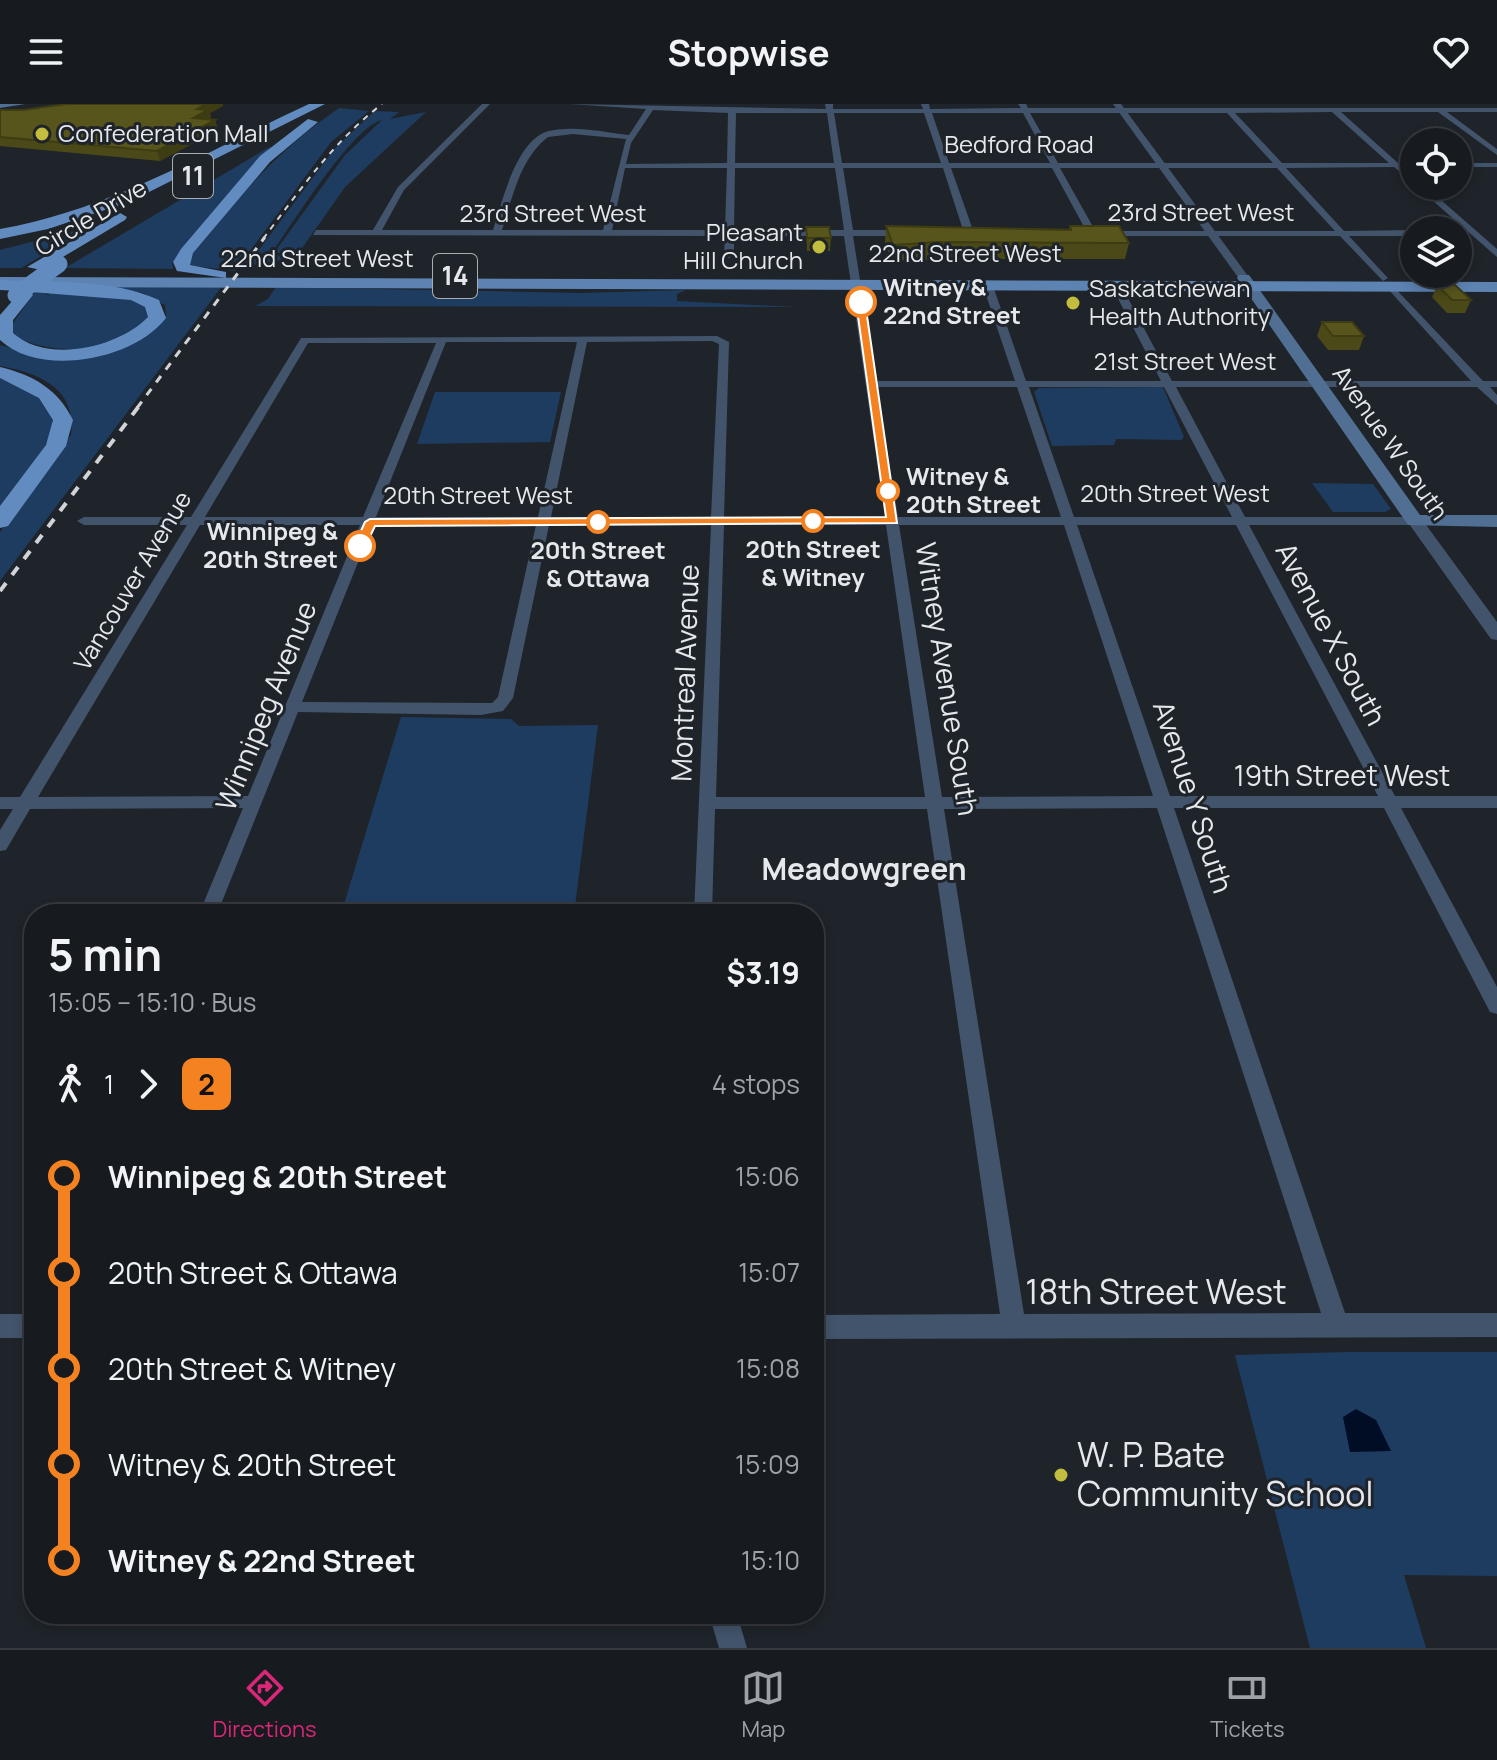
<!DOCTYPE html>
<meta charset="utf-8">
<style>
:root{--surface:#171b20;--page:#24282d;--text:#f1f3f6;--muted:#9ea1a5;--line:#36393e;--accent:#db2777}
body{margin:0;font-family:Manrope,sans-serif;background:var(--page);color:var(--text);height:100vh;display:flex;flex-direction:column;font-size:30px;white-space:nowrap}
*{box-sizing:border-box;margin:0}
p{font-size:26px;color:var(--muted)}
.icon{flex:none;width:44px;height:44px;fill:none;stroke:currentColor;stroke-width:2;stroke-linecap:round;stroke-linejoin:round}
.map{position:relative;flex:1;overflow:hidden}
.sheet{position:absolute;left:24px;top:800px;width:800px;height:720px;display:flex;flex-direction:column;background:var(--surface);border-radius:32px;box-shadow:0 4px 12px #0003,0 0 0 2px var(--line)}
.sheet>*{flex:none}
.badge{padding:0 16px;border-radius:12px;font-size:28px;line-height:52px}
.fabs{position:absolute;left:1400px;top:24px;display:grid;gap:16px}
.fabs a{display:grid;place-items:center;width:72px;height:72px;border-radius:50%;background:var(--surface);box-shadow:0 4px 12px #0003,0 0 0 2px var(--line);font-size:40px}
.map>.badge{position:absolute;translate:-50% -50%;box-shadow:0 0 0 4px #fff}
.legs{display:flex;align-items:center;gap:12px;height:88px;padding:0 24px;font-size:26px}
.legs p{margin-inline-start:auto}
.head{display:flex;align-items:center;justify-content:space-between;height:136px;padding:0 24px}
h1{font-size:44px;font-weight:700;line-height:60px}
ul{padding:0 24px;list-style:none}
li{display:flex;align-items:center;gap:28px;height:96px;font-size:30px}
li i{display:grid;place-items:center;width:12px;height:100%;margin:0 10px;background:currentColor}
li i::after{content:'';width:20px;height:20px;margin:-10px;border:6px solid;border-radius:50%;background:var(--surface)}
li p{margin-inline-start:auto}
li:first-child i{background:linear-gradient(#0000 50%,currentColor 0)}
li:last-child i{background:linear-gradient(currentColor 50%,#0000 0)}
header{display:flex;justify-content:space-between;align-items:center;height:104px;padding:0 24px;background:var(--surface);font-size:36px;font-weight:700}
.dock{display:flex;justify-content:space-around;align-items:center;height:112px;border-top:2px solid var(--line);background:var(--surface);font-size:22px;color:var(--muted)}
.dock a{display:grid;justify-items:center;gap:4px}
.dock .on{color:var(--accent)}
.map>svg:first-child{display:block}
.green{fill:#1e3c60}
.water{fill:#000d25}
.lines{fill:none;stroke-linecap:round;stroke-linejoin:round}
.minor{fill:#42546b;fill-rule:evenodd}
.tertiary{fill:#42546b;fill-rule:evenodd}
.secondary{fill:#516f93;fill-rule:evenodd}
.primary{fill:#5d83b2;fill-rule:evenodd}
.trunk{fill:#628cc0;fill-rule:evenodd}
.rail-far2{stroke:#d0d4d8;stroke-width:2;stroke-dasharray:6 6;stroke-linecap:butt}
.rail-far1{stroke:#d0d4d8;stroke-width:3;stroke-dasharray:8 8;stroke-linecap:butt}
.rail{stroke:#d0d4d8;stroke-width:4;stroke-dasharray:10 10;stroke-linecap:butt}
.trunk-bridge{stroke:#628cc0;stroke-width:17}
.wall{fill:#4b4917}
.shaded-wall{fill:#3d3c13}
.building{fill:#57551b;stroke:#3d3c13;stroke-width:2}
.line-1{fill:#f58220;stroke:#fff;stroke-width:2}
.poi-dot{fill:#c2bd3f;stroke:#1f242a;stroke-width:3}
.stop-1-dot{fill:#fff;stroke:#f58220;stroke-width:4}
.labels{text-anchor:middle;stroke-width:6;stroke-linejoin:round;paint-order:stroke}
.far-poi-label{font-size:24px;fill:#e5e9ed;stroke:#1f242a;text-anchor:start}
.far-street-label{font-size:24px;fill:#e5e9ed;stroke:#1f242a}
.far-stop-label{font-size:24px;font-weight:bold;fill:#e5e9ed;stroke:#1f242a;text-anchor:start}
.shield{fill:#1f242a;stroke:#aaaeb2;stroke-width:2}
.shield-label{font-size:26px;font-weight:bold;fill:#e5e9ed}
.street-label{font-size:28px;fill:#e5e9ed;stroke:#1f242a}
.neighbourhood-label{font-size:30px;font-weight:bold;fill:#e5e9ed;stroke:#1f242a}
.near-street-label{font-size:34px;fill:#e5e9ed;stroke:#1f242a}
.near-poi-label{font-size:34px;fill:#e5e9ed;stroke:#1f242a;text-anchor:start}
</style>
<header><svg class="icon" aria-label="menu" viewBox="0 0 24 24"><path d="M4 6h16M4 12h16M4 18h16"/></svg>Stopwise<svg class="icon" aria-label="heart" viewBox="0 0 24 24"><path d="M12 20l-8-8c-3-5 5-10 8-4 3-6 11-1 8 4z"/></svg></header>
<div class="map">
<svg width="1497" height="1544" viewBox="0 0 1497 1544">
<rect width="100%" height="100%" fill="#1f242a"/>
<!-- green -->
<g class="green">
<path d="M339 4 369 7 331 38 235 167 187 161 194 147C242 89 277 47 339 4Z"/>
<path d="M375 7 399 8 390 15 426 8 345 83 298 150 274 149 345 51 382 16C353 22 291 122 271 150L286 153 284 156 247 162 335 44Z"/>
<polygon points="271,42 181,148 172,159 173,165 65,164"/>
<polygon points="93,122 21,164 0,164 0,146"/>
<path d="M223 181 0 477V428L71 331C77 285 40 269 0 262V241L41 252 144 232 166 211 165 201 143 189 104 183Z"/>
<polygon points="276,183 580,189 686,186 677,190 677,197 796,203 255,202 268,195"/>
<path d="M37 185 50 192 44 185 135 196 147 204 148 214C114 250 56 253 14 232L11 222Z"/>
<path d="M0 274C14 281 39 289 48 302 68 330 16 382 0 403Z"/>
<polygon points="1163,283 1184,333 1181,336 1116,335 1114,341 1052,342 1034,288 1039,284"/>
<polygon points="435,288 561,288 550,338 417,340"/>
<polygon points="1312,379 1373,380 1391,405 1385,408 1333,408"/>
<polygon points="401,613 511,615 519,622 598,621 574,810 341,810"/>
<polygon points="1348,1248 1497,1248 1497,1472 1404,1471 1426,1544 1310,1544 1235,1251"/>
</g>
<!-- water -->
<polygon class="water" points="1356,1305 1376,1316 1391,1347 1350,1348 1343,1313"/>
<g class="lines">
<!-- minor -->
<g class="minor">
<path d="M482 0H490L404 86 382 126H493C502 99 516 35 549 27 574 21 604 28 629 31L646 5 569 0 826 5 825 0H833V5H923L921 0H929L930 5 1021 4 1018 0H1026L1028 4H1497V8H1447L1497 45V51L1438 8H1341L1398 59H1414V63H1404L1414 73V79L1394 63 1286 64 1344 127 1414 126V132H1349L1386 172 1388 174 1383 177 1340 132H1089L1052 64H951L974 129 969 132 964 129 943 64H843L853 126H907L912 129 907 132H853L876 277H1015L983 182 988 179 993 182 1026 277H1161L1112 183 1117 180 1122 183 1172 277H1471L1388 185 1386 183 1391 180 1483 277H1497V283H1490L1497 291V301L1477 283H1176L1245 413H1415L1422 417 1415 421H1249L1395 692H1497V704H1401L1497 883V910L1490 908 1384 704H1174L1345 1209H1497V1233L814 1235V1211L1000 1210 927 705H715L712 810H694L711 421H549L513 594 503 607 481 611 298 608 217 810H199L243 704 30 705 6 746 0 747V726L13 705H0V693H20L187 421H84L77 417 84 413H191L301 234 717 232 729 238 724 413H885L844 132H734V151L729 154 724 151 725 132 313 131 316 126H373L398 83ZM653 6 728 9 727 59 626 60 631 39ZM1332 8 1389 59H1282L1235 9ZM736 9H827L834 59H735ZM834 9H924L941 59H842ZM932 9H1023L1050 59H949ZM1030 9H1227L1273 59H1058ZM573 30 626 35 603 126H502C513 93 519 56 548 33ZM625 64H727L725 126H612ZM735 64H835L844 126H734ZM1060 64H1277L1335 127H1101L1097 130ZM712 237 719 240 711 413H551L587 238ZM446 238H577L538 413H376ZM308 239H436L363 413H205ZM877 283H1017L1061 413H898ZM1029 283H1164L1232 413H1074ZM200 421H360L248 692 38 693ZM373 421H536L498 593 492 599 302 598ZM724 421H886L925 693H716ZM899 421H1064L1153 692 942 693ZM1077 421H1236L1378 692H1170ZM1157 704 1321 1209 1024 1210 944 705Z"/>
<rect x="1458" y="59" width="39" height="4"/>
<polygon points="1416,82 1425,82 1497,145 1497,153"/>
<rect x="0" y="1210" width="34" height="24"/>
<polygon points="709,1510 737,1510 747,1544 719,1544"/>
</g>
<!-- tertiary -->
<g class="tertiary">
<polygon points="1113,0 1121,0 1248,172 1248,176 1240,176"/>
<polygon points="1415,412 1421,414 1497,518 1497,536 1491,535 1407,417"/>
</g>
<!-- secondary -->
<g class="secondary">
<polygon points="0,0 25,0 0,4"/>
<polygon points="1239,171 1249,171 1420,411 1497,411 1497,423 1408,421 1237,174"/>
</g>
<!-- primary -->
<polygon class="primary" points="0,173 1497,178 1497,188 0,183"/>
<!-- trunk -->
<g class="trunk">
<path d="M309 0H325L129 98 48 125 0 135V125C112 105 207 47 309 0Z"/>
<polygon points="308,15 318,18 270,58 193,149 190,161 226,168 226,174 177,167 173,158 181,145 260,52"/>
<polygon points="120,109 127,113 125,116 41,166 27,163"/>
<path d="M0 176C52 179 111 174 159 196L166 214C134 256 40 274 0 236V211L21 187 0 186ZM31 188 131 196 145 203 148 213C118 244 47 260 13 229V216L33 191Z"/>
<path d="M0 263C33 271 58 285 73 316L66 342 8 422 0 424V402L46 341 53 316 39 294 0 274Z"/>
</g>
<!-- rail-far2 -->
<path class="rail-far2" d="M263 135C300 86 333 38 382 0"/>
<!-- rail-far1 -->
<polyline class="rail-far1" points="137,304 265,133"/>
<!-- rail -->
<polyline class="rail" points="0,487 139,302"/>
<!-- trunk-bridge -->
<polyline class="trunk-bridge" points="16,191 59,160"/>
</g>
<!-- wall -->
<g class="wall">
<polygon points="66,0 223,0 223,2 210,9 211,15 215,16 218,26 160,57 0,42 0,6 23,6"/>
<polygon points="886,122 1069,125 1070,122 1129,139 1125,155 937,155 891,157 885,138"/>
<polygon points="806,123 831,134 830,147 807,147"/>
<polygon points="1437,181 1471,196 1465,209 1447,209 1432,193"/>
<polygon points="1322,218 1364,232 1359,246 1328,246 1317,232"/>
</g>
<!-- shaded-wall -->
<g class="shaded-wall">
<polygon points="206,0 223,0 223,2 210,9 211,15 193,14 197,5"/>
<polygon points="215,16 218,26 160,57 157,47"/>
</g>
<!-- building -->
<g class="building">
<polygon points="66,0 206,0 197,5 208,6 193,14 215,16 157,47 0,33 0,6 23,6"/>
<polygon points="886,122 1071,126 1070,122 1119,122 1129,139 939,138 893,141"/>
<polygon points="806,123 829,123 831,134 807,134"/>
<polygon points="1437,181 1455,181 1471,196 1452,196"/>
<polygon points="1322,218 1352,218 1364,232 1333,232"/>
</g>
<!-- line-1 -->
<polygon class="line-1" points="861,196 865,198 897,419 375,422 364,445 354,442 365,418 370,415 886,413 856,198"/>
<!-- markers -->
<g class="poi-dot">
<circle cx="42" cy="30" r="8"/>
<circle cx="819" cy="143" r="8"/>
<circle cx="1073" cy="199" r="8"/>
<circle cx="1061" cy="1371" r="8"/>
</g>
<g class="stop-1-dot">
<circle cx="861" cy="198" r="14"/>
<circle cx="888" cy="387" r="10"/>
<circle cx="813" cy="417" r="10"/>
<circle cx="598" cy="418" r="10"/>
<circle cx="360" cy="442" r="14"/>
</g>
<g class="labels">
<!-- far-poi labels -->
<g class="far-poi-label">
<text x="58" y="38">Confederation Mall</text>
<text x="803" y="137" text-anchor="end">Pleasant<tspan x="803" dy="28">Hill Church</tspan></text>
<text x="1089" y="193">Saskatchewan<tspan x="1089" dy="28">Health Authority</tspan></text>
</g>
<!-- far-street labels -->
<g class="far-street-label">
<text x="1019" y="49">Bedford Road</text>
<text x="1201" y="117">23rd Street West</text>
<text x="553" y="118">23rd Street West</text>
<text transform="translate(91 114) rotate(-31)" y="8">Circle Drive</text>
<text x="965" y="158">22nd Street West</text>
<text x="317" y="163">22nd Street West</text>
<text x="1185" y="266">21st Street West</text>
<text transform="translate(1390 339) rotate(55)" y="8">Avenue W South</text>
<text x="1175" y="398">20th Street West</text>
<text x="478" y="400">20th Street West</text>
<text transform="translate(133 477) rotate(-59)" y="8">Vancouver Avenue</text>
</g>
<!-- far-stop labels -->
<g class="far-stop-label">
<text x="883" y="192">Witney &amp;<tspan x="883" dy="28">22nd Street</tspan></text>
<text x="906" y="381">Witney &amp;<tspan x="906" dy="28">20th Street</tspan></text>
<text x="338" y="436" text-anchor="end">Winnipeg &amp;<tspan x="338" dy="28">20th Street</tspan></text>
<text x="813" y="454" text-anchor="middle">20th Street<tspan x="813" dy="28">&amp; Witney</tspan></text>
<text x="598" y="455" text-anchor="middle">20th Street<tspan x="598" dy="28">&amp; Ottawa</tspan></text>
</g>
<!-- shield labels -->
<g class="shield">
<rect x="173" y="50" width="40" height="44" rx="6"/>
<rect x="433" y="150" width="44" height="44" rx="6"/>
</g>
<g class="shield-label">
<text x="193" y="81">11</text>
<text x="455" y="181">14</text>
</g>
<!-- street labels -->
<g class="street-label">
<text transform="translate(1331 530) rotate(62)" y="10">Avenue X South</text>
<text transform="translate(685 569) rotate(-88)" y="10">Montreal Avenue</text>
<text transform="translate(947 575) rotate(81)" y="10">Witney Avenue South</text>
<text transform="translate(266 602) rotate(-68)" y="10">Winnipeg Avenue</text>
<text x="1342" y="682">19th Street West</text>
<text transform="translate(1193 693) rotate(72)" y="10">Avenue Y South</text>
</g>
<!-- neighbourhood labels -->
<g class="neighbourhood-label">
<text x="864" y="776">Meadowgreen</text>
</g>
<!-- near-street labels -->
<g class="near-street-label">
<text x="1156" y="1200">18th Street West</text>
</g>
<!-- near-poi labels -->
<g class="near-poi-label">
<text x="1077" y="1363">W. P. Bate<tspan x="1077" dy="39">Community School</tspan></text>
</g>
</g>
</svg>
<div class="fabs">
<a><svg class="icon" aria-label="locate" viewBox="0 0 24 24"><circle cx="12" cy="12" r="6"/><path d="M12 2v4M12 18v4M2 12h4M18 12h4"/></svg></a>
<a><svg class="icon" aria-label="layers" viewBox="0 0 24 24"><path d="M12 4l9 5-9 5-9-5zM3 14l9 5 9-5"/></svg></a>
</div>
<section class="sheet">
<div class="head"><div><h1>5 min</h1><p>15:05 – 15:10 · Bus</p></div><b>$3.19</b></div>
<div class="legs"><svg class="icon" aria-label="walk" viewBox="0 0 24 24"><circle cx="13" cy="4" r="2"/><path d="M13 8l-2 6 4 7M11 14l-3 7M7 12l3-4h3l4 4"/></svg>1<svg class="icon" aria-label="forward" viewBox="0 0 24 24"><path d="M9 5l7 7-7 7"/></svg><b class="badge" style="background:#f58220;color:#111">2</b><p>4 stops</p></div>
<ul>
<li><i style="color:#f58220"></i><b>Winnipeg &amp; 20th Street</b><p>15:06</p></li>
<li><i style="color:#f58220"></i><span>20th Street &amp; Ottawa</span><p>15:07</p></li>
<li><i style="color:#f58220"></i><span>20th Street &amp; Witney</span><p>15:08</p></li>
<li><i style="color:#f58220"></i><span>Witney &amp; 20th Street</span><p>15:09</p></li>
<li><i style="color:#f58220"></i><b>Witney &amp; 22nd Street</b><p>15:10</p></li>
</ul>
</section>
</div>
<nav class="dock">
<a class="on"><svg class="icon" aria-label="directions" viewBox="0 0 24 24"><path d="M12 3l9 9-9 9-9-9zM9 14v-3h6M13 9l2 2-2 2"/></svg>Directions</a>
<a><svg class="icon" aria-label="map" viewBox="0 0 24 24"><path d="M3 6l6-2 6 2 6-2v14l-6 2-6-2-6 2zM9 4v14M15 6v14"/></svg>Map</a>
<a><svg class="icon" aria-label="tickets" viewBox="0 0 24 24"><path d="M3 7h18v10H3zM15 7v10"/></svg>Tickets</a>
</nav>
